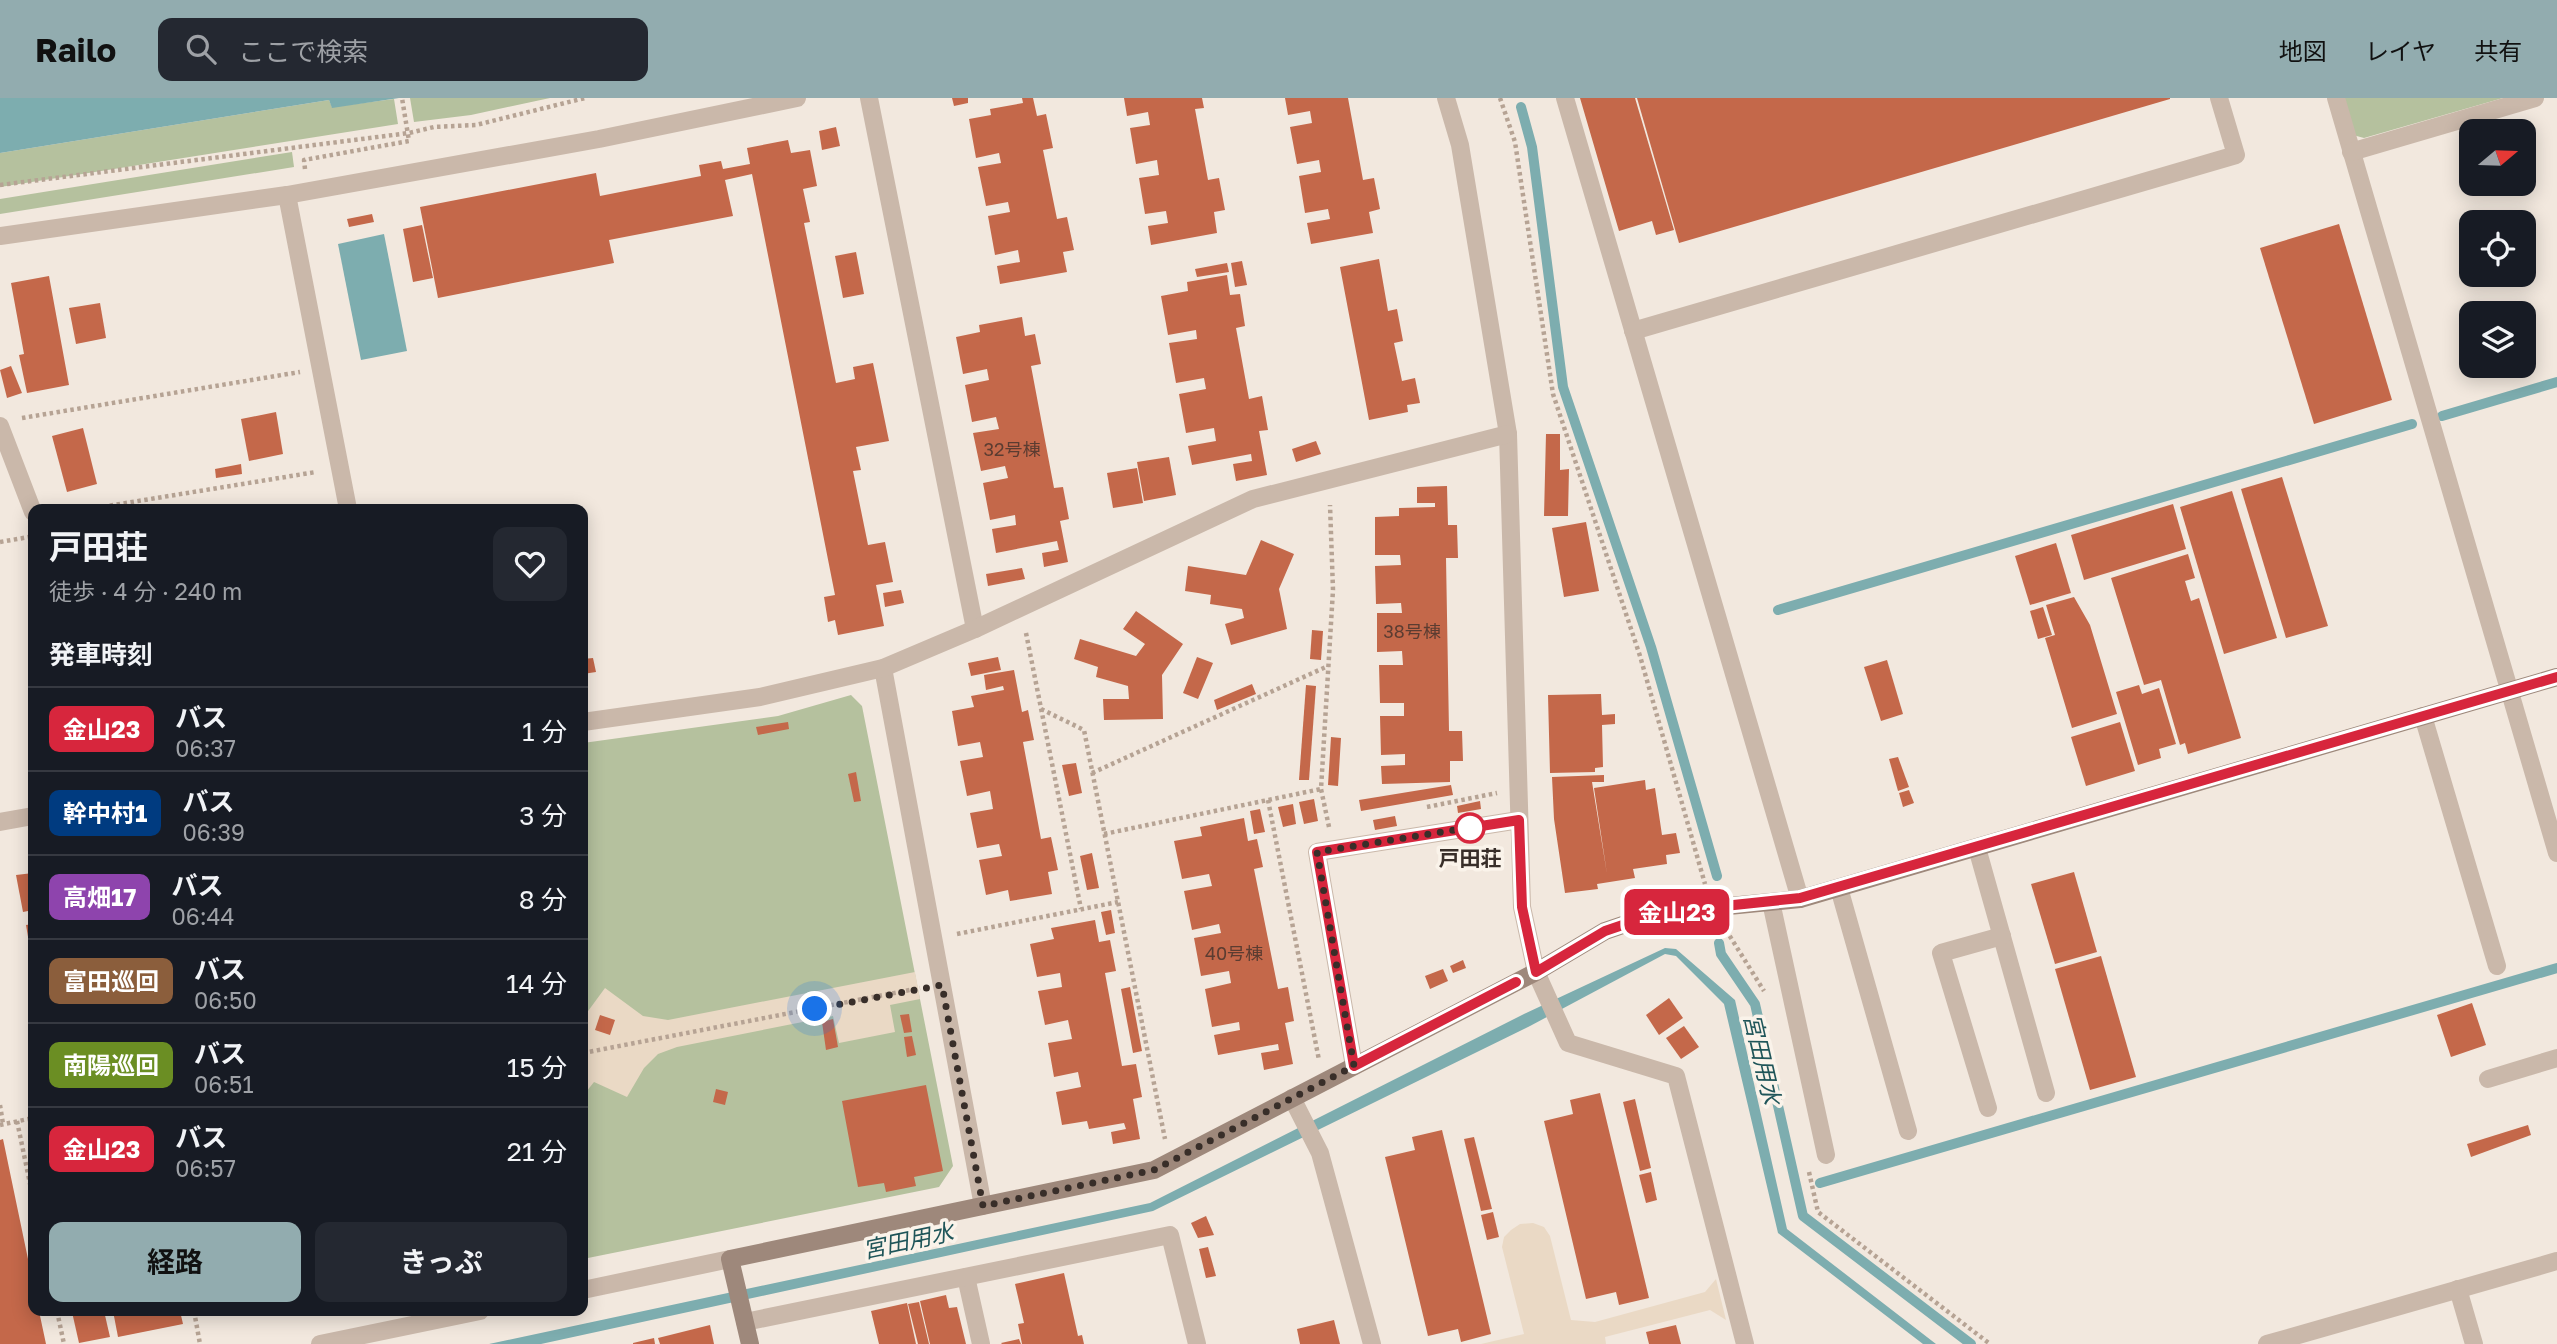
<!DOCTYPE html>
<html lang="ja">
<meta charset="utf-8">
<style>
:root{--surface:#171b24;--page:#242831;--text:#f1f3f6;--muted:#9ea1a6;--line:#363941;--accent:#92acaf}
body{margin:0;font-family:"Golos Text","Noto Sans JP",sans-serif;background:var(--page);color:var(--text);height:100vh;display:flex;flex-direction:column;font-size:26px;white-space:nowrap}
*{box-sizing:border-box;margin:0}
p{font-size:23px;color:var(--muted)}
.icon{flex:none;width:38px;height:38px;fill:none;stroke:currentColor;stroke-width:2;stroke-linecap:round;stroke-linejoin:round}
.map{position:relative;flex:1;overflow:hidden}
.details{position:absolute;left:28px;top:406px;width:560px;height:812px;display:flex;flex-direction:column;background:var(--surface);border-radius:14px;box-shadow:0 4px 18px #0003}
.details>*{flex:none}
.badge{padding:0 14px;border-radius:10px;font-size:24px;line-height:46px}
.needle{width:46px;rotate:71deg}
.controls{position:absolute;left:2459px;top:21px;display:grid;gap:14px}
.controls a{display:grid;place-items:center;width:77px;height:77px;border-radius:14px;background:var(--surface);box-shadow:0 4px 18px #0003;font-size:35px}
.you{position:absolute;width:35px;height:35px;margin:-18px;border:5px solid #fff;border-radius:50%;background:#1a73e8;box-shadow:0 0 0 10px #1a73e833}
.map>.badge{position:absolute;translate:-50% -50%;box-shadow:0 0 0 4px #fff}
h2{padding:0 21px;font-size:26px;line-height:63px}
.round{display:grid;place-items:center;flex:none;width:74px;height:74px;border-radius:14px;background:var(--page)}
.summary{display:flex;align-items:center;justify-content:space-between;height:119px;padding:0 21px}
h1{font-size:33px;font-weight:700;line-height:52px}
.primary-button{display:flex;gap:14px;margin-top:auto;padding:14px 21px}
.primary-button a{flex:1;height:80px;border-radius:14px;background:var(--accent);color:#111;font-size:28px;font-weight:700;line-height:80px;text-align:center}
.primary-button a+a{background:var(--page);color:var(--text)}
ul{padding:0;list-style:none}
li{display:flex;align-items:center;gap:21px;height:84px;padding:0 21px;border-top:2px solid var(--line)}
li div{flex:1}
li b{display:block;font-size:26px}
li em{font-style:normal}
li .badge{min-width:77px;font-weight:700;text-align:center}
header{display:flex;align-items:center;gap:42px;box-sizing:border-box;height:98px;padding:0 35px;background:var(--accent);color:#111}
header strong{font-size:33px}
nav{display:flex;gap:38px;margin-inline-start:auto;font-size:24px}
.search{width:490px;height:63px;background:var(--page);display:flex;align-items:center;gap:18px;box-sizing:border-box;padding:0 24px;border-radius:14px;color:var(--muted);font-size:26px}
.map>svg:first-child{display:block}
.green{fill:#b5c19e}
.plaza{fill:#ead9c5}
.water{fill:#7dadaf}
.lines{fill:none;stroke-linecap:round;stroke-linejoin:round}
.stream{stroke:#7dadaf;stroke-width:10}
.building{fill:#c4684a}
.path{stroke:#b6a394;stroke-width:4.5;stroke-dasharray:3.5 3.5;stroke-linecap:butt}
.lane{stroke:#cab8aa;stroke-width:18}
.street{stroke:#cab8aa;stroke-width:18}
.secondary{stroke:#9e887b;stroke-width:18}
.line-casing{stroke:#fff;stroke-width:16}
.line{stroke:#d7263d;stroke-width:10}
.walk{stroke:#382e29;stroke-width:7;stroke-dasharray:0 12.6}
.stop-dot{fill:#fff;stroke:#d7263d;stroke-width:3.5}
.labels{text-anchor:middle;stroke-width:7;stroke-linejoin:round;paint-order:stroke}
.number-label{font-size:18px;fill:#5b3c31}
.stop-label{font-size:21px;font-weight:bold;fill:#382e29;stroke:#faf3ea}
.water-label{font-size:23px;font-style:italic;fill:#1f5559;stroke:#faf3ea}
</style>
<header>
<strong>Railo</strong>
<div class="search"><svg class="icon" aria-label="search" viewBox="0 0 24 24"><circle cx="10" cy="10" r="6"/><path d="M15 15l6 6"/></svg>ここで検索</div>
<nav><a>地図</a><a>レイヤ</a><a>共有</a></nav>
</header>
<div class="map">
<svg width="2557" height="1246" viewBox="0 0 2557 1246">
<rect width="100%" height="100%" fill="#f2e8de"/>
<!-- green -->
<g class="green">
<polygon points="410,0 550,0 471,17 414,24"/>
<polygon points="2342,0 2503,0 2364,40 2353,37"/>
<polygon points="394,1 398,26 0,89 0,55 329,2 332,9"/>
<polygon points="292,54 294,69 0,116 0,101"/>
<polygon points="851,597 862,608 953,1068 939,1089 583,1161 583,645 778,618"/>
</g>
<!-- plaza -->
<g class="plaza">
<polygon points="915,874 920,901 890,907 895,934 839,945 833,918 677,949 658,956 644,970 627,999 594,984 586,994 583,990 583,920 605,890 643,918 668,922"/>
<polygon points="1533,1125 1544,1129 1550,1138 1571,1222 1595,1224 1705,1194 1716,1181 1726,1222 1710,1212 1605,1239 1606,1246 1481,1246 1524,1236 1502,1149 1504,1139 1511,1132 1520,1126"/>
</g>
<!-- water -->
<g class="water">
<polygon points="0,0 399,0 332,10 329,2 0,55"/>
<polygon points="384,136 407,253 361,262 338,146"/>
<polygon points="1665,850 1676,851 1735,902 1787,1131 1936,1246 1923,1246 1778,1135 1724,906 1676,858 1665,856 1530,928 1153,1113 541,1246 489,1246 1150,1105 1524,916"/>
</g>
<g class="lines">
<!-- stream -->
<g class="stream">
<polyline points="1521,9 1532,49 1563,289 1651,549 1717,778"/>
<polyline points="2442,318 2557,284"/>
<polyline points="1778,512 2412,326"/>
<polyline points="1719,845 1721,856 1755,906 1803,1118 1971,1246"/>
<polyline points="1820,1085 2557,870"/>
</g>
</g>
<!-- building -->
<g class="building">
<polygon points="952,0 968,0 968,5 954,8"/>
<polygon points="1022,0 1033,0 1037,18 1046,16 1053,50 1043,52 1057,121 1067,119 1074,152 1063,154 1067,174 1000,186 997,168 1020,164 1018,152 995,157 988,118 1010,114 1008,104 986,108 978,69 1001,65 999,55 976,60 969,21 991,17 990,11 1023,5"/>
<polygon points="1124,0 1202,0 1204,10 1195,11 1208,82 1219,80 1225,112 1214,114 1217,135 1151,147 1148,128 1168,125 1166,113 1145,116 1139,80 1159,77 1157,62 1136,66 1130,30 1150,27 1148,14 1127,18"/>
<polygon points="1285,0 1348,0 1363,82 1374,80 1380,111 1369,114 1373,135 1311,146 1307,125 1330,121 1328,111 1305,115 1299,78 1321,74 1319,62 1297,66 1290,29 1312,25 1310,13 1288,17"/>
<polygon points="1580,0 1635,0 1674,132 1656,137 1652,123 1619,133"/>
<polygon points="1637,0 2170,0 2170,1 1679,145"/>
<polygon points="836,29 840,48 822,52 819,33"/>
<polygon points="788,42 791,55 810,52 817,88 803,91 810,124 804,125 836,285 855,281 853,269 873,265 889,343 856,349 861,372 853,373 868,447 885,444 893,484 876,487 884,528 838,537 835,522 828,524 824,499 835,497 752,76 725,82 733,118 609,142 614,165 438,200 420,109 596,75 600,98 701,78 699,67 721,63 723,71 750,66 747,50"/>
<polygon points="372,116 374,124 349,129 347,121"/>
<polygon points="2339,126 2392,302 2314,326 2260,150"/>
<polygon points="422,127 433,180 413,184 403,131"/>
<polygon points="856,154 864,196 843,200 835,158"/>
<polygon points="1379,161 1388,213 1397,211 1403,243 1394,245 1402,283 1415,280 1420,305 1407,307 1408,314 1369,322 1340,169"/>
<polygon points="1242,163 1247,187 1235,189 1231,165"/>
<polygon points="1227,165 1229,174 1197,179 1195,171"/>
<polygon points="1227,177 1230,197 1240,196 1245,228 1236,230 1249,301 1262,298 1268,332 1259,333 1267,377 1236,383 1233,366 1252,363 1251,356 1192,367 1188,348 1216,343 1214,330 1186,335 1179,296 1206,291 1204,280 1176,285 1169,245 1197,241 1196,232 1168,237 1161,198 1188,193 1187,184"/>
<polygon points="49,178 69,287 27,295 19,257 24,256 11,185"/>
<polygon points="100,205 106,240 76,246 69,210"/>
<polygon points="1022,219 1025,238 1035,236 1041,266 1031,268 1054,390 1063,389 1069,421 1060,423 1068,464 1044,469 1042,455 1059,452 1057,443 996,455 992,431 1016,427 1015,417 990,422 983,385 1008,380 1005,368 981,373 973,335 999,331 996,319 972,324 965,287 989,282 987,271 963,276 956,239 980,234 979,227"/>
<polygon points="11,268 22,295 7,300 0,272"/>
<polygon points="276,314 283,356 249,363 241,321"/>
<polygon points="83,330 97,386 67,394 52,338"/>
<polygon points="1546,336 1560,336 1560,372 1569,371 1568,418 1544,418"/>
<polygon points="1316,343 1321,356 1296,364 1292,351"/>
<polygon points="1169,359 1176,397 1144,403 1137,364"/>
<polygon points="241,366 242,376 216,380 215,371"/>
<polygon points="1137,370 1143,405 1113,410 1107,375"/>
<polygon points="2282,379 2328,528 2286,540 2241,391"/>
<polygon points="1447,388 1448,427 1457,427 1458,460 1446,460 1449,633 1462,633 1463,663 1450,663 1450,684 1382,686 1381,668 1405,667 1405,656 1381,657 1380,618 1404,618 1404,605 1380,605 1379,567 1403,567 1402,553 1377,554 1377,515 1402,515 1401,505 1376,506 1375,468 1401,467 1400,457 1375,457 1375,419 1399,418 1399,410 1435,409 1435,405 1417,405 1417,389"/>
<polygon points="2232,393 2277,540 2224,556 2180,409"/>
<polygon points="2173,406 2186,451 2084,482 2071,437"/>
<polygon points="1586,424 1599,493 1564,499 1552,430"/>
<polygon points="1261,442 1294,456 1279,491 1287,531 1231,547 1225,526 1244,520 1242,511 1210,506 1211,497 1185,493 1188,468 1246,477"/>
<polygon points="2056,445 2071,495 2030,507 2015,458"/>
<polygon points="2188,456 2195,480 2185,483 2191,503 2199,500 2241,640 2188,656 2185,645 2180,647 2161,582 2144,587 2111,480"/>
<polygon points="1022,470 1025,481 988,488 986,476"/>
<polygon points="901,492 904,505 885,509 883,495"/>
<polygon points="2074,499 2090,527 2117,616 2072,630 2045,540 2055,537 2046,507"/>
<polygon points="2043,509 2052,537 2038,541 2030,513"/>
<polygon points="1136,513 1183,546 1162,577 1163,621 1104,622 1103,601 1129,601 1128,588 1096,579 1098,569 1074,561 1080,541 1136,558 1145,546 1123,531"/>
<polygon points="1312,532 1323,533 1321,562 1310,561"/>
<polygon points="998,559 1001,572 971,578 968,565"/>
<polygon points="1197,559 1213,565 1198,601 1183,595"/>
<polygon points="593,560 596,574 583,576 583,561"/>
<polygon points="1887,562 1903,616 1881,623 1864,569"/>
<polygon points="1014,572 1022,614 1028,612 1034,642 1023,644 1041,741 1051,739 1058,772 1048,774 1052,796 1010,803 1008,792 986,797 979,762 1002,758 999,746 977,750 970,715 993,711 990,693 967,698 960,663 983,659 980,644 958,648 952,613 974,609 971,598 1004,592 1003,588 986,592 984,577"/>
<polygon points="1252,586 1256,596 1217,612 1214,602"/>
<polygon points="1306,587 1316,588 1309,682 1299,682"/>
<polygon points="2139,587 2142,596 2159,590 2176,646 2159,651 2161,660 2138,667 2116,594"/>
<polygon points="1601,596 1602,617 1615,616 1615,626 1602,627 1603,669 1595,670 1595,674 1550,675 1548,597"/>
<polygon points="788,624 789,631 758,637 756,629"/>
<polygon points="2120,624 2135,673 2086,688 2071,639"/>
<polygon points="1331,639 1341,640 1338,688 1328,687"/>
<polygon points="1898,659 1909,689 1898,693 1889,661"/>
<polygon points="1076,665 1082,695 1069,698 1062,667"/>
<polygon points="856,674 861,703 854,704 848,676"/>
<polygon points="1604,677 1604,684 1592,684 1607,776 1594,690 1645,682 1646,692 1655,690 1662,737 1676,735 1680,755 1666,757 1667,766 1633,771 1635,780 1597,786 1598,791 1565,795 1554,721 1552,679"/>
<polygon points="1451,687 1453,697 1361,713 1359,702"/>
<polygon points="1909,692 1914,705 1903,709 1899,695"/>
<polygon points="1314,701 1318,723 1304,726 1299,704"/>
<polygon points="1480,703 1481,711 1458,715 1457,708"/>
<polygon points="1293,706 1296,726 1283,729 1278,709"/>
<polygon points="1260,711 1265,734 1254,736 1250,713"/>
<polygon points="1395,718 1397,728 1375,732 1373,722"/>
<polygon points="1244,720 1248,743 1257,741 1263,769 1254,771 1278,891 1288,889 1294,923 1285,925 1293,966 1264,972 1261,955 1279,952 1278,946 1218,957 1214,937 1240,932 1239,924 1212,929 1205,891 1231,885 1229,873 1201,878 1194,840 1221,835 1219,826 1192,832 1184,793 1212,788 1209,776 1182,781 1174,743 1202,738 1200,729"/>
<polygon points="1092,755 1099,790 1087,792 1080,758"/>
<polygon points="2074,774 2097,854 2055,866 2031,786"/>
<polygon points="33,775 33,812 23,814 16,777"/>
<polygon points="1111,812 1115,835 1106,837 1101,814"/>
<polygon points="1095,822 1099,844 1110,842 1116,873 1105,875 1122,968 1136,966 1142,999 1133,1001 1140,1041 1113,1046 1111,1034 1126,1031 1124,1025 1089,1031 1087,1023 1062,1027 1056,994 1081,989 1078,974 1054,979 1048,945 1072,941 1068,922 1045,927 1038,893 1062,889 1060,875 1037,879 1030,846 1054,841 1051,830"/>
<polygon points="33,826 33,861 32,862 26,827"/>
<polygon points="2101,858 2136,979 2090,992 2055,871"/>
<polygon points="1463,862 1466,870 1453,875 1450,868"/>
<polygon points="1443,871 1448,883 1430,891 1425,878"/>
<polygon points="1130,889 1142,953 1133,955 1121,891"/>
<polygon points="1669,900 1683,920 1659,937 1646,917"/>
<polygon points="2472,905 2486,947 2451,959 2437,917"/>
<polygon points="909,916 912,934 904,935 900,917"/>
<polygon points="600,917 615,922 610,937 595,932"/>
<polygon points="833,921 838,949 826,952 822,924"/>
<polygon points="1684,928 1699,949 1681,961 1666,940"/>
<polygon points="912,938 916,957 907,959 904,939"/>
<polygon points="926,987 943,1073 914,1079 916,1088 886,1094 884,1085 858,1089 842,1003"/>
<polygon points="716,991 728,994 725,1007 713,1004"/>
<polygon points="1600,995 1649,1200 1619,1207 1616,1194 1586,1201 1544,1023 1573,1016 1570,1002"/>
<polygon points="1635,1001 1651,1070 1640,1073 1623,1004"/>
<polygon points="2528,1027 2531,1037 2471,1059 2467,1046"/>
<polygon points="1442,1032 1491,1236 1461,1244 1458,1231 1428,1238 1385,1059 1415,1052 1412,1039"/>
<polygon points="1474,1039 1492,1111 1481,1113 1464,1041"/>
<polygon points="3,1041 33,1185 33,1213 39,1213 46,1246 0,1246 0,1042"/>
<polygon points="1651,1074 1657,1102 1646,1105 1639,1077"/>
<polygon points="1493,1114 1499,1139 1487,1142 1481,1117"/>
<polygon points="1206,1118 1214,1137 1198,1140 1191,1125"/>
<polygon points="1208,1149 1216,1178 1206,1180 1199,1151"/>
<polygon points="1064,1175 1078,1238 1082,1237 1084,1246 1022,1246 1018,1226 1024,1225 1015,1186"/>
<polygon points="946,1197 949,1210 957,1209 966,1246 930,1246 920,1203"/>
<polygon points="919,1204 929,1246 918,1246 908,1206"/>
<polygon points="907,1205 916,1246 879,1246 871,1213"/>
<polygon points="104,1213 110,1239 79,1245 72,1214"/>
<polygon points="113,1213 180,1213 183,1226 118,1239"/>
<polygon points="1334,1222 1340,1246 1300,1246 1297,1231"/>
<polygon points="710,1227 714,1246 660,1246 658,1240"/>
<polygon points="1676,1227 1681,1246 1649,1246 1646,1234"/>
<polygon points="654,1240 655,1246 633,1246 633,1245"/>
<polygon points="1019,1241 1021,1246 1002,1246 1001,1245"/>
</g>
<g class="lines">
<!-- path -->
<g class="path">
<polyline points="1500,0 1515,44 1553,296 1640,558 1705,786"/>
<polyline points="305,71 304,62 409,43 402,0"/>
<polyline points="0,87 409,35 434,29 476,27 585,0"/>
<polyline points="22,320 300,274"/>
<polyline points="89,411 316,374"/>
<polyline points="0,444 29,439"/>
<polyline points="1026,535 1081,811"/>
<polyline points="1041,611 1084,632 1165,1041"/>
<polyline points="1092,675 1328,568"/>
<polyline points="1268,702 1319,962"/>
<polyline points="1427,709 1497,695"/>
<polyline points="1329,729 1321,691 1333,492 1330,407"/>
<polyline points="1104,736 1321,691"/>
<polyline points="1726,832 1764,893"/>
<polyline points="957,836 1118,804"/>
<polyline points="583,955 920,890"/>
<polyline points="0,1007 3,1026"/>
<polyline points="17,1023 33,1100"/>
<polyline points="0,1027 33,1020"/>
<polyline points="1809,1074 1818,1114 1990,1246"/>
<polyline points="57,1213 64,1246"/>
<polyline points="194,1213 200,1246"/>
</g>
<!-- lane -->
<g class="lane">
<polyline points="1565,0 1800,801"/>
<polyline points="1633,233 2236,57 2219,0"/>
<polyline points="2423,618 2497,868"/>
<polyline points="1977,750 2046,995"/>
<polyline points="1839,790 1908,1033"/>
<polyline points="1771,804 1826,1057"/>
<polyline points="1536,874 1568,945 1676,978 1745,1246"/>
<polyline points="1354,968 1317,754 1519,722"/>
<polyline points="2488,981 2557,960"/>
<polyline points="1292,1000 1320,1055 1372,1246"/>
<polyline points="1988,1010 1941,855 2002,838"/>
<polyline points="2458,1191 2474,1246"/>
</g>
<!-- street -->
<g class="street">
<polyline points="869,0 975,531"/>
<polyline points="1446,0 1460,47 1508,336 1522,809 1536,874"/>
<polyline points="2336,0 2557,755"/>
<polyline points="2351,54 2535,0"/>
<polyline points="287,97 348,411"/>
<polyline points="0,138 287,97 599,41 797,0"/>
<polyline points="0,328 33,414"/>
<polyline points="883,570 983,1108"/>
<polyline points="583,624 760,599 883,570 975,531 1253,401 1508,336"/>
<polyline points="0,724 33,718"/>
<polyline points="966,1179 981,1246"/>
<polyline points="583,1192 730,1161"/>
<polyline points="745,1224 1170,1137 1197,1246"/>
<polyline points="320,1246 480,1213"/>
<polyline points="2267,1246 2557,1163"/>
</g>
<!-- secondary -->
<polyline class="secondary" points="750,1246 730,1161 1154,1072 1536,874 1605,833 1658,815 1800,801 2557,579"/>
</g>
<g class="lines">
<defs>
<polyline id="line" points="1516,884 1354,968 1317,754 1519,722 1522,809 1536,874 1605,833 1658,815 1800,800 2557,579"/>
</defs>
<!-- line casing -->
<use href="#line" class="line-casing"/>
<!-- line -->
<use href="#line" class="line"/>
<!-- walk -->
<polyline class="walk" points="815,911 942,887 983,1108 1154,1072 1354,968 1317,754 1473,729 1470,730"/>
</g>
<!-- markers -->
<circle class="stop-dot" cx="1470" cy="730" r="14"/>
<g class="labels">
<!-- number labels -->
<g class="number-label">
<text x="1012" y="358">32号棟</text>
<text x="1412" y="540">38号棟</text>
<text x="1234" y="862">40号棟</text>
</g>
<!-- stop labels -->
<g class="stop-label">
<text x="1470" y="768">戸田荘</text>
</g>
<!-- water labels -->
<g class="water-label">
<text transform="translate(1762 961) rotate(77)" y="8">宮田用水</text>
<text transform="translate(908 1143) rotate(-12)" y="8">宮田用水</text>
</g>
</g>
</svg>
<div class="controls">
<a><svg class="needle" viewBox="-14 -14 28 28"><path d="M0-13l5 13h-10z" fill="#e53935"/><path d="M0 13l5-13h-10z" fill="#9ea1a6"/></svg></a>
<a><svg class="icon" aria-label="locate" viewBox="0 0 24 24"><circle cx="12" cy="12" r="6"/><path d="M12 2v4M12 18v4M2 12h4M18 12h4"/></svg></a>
<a><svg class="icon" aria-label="layers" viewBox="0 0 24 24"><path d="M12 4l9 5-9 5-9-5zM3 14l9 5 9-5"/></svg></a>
</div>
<div class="you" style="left:815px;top:911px"></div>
<b class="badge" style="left:1677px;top:814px;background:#d7263d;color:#fff">金山23</b>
<section class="details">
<div class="summary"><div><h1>戸田荘</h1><p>徒歩 · 4 分 · 240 m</p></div><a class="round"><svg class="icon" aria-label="heart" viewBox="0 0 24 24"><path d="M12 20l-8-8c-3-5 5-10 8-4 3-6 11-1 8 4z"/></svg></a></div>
<h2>発車時刻</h2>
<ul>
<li><span class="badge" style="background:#d7263d;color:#fff">金山23</span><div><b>バス</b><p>06:37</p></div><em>1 分</em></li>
<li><span class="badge" style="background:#003b80;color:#fff">幹中村1</span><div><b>バス</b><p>06:39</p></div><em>3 分</em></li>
<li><span class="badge" style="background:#8e44ad;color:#fff">高畑17</span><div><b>バス</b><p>06:44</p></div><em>8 分</em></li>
<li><span class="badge" style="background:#8b5e3c;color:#fff">富田巡回</span><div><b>バス</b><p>06:50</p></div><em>14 分</em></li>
<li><span class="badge" style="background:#6b8e23;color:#fff">南陽巡回</span><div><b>バス</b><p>06:51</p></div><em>15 分</em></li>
<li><span class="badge" style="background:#d7263d;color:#fff">金山23</span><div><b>バス</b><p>06:57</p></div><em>21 分</em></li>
</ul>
<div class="primary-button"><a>経路</a><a>きっぷ</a></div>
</section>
</div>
